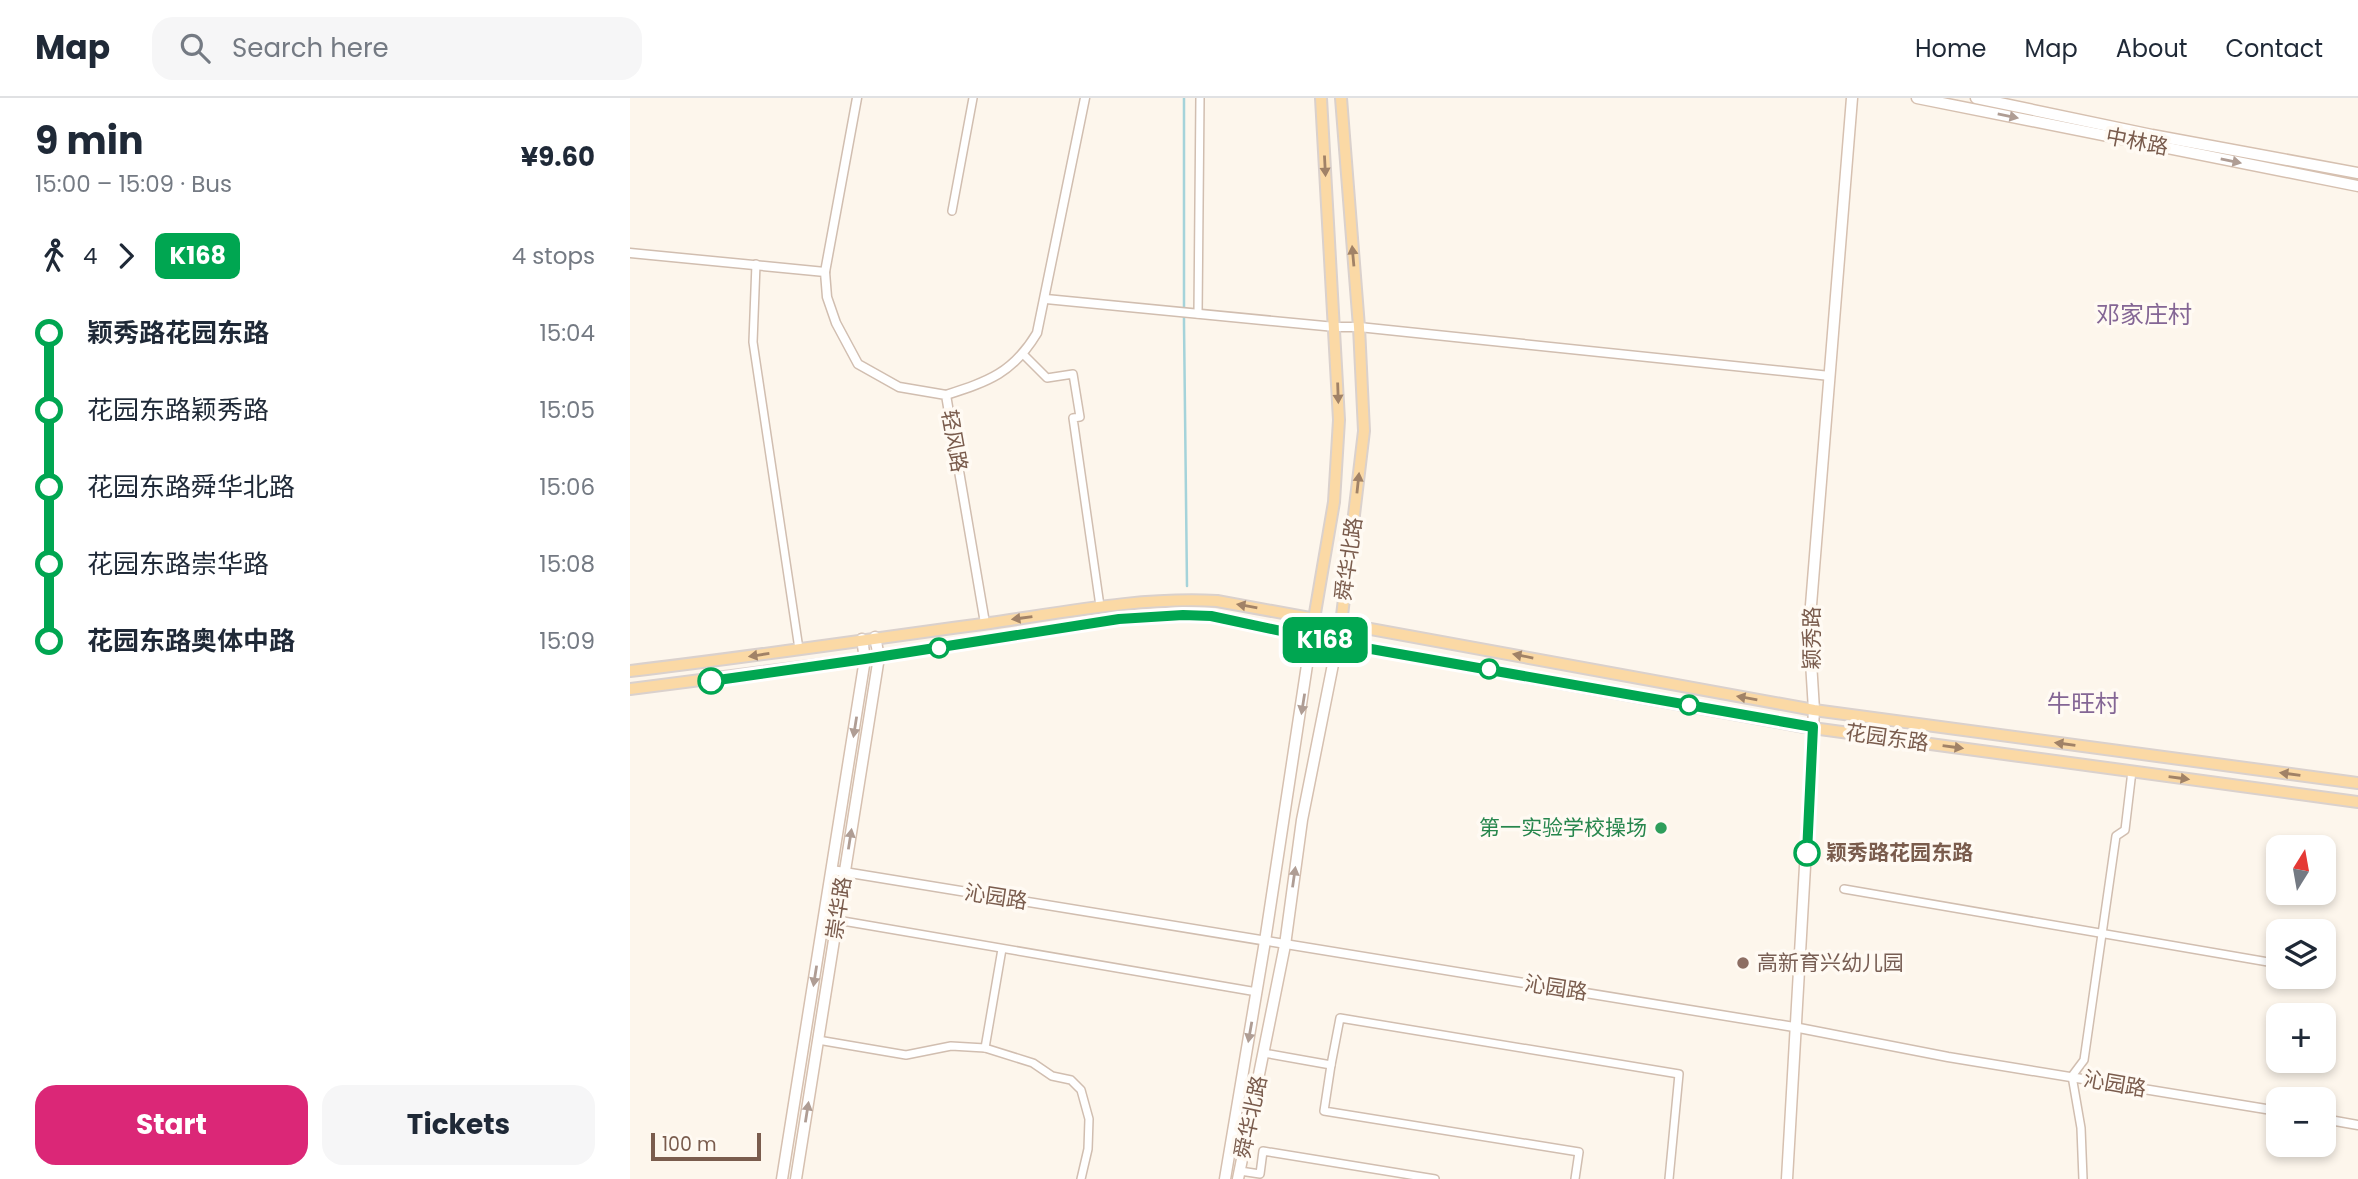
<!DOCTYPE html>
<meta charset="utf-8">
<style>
:root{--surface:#fff;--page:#f6f6f7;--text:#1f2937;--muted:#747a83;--line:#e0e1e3;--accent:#db2777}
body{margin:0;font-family:Poppins,"Noto Sans SC",sans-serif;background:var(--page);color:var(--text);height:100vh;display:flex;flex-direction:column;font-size:26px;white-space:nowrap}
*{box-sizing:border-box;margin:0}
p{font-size:23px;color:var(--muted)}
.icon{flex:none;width:38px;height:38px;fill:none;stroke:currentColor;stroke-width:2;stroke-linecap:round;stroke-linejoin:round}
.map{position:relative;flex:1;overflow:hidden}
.side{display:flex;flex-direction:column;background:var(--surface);width:630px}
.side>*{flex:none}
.badge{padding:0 14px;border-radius:10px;font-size:24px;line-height:46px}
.needle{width:46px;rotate:11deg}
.tools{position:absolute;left:1636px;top:737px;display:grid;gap:14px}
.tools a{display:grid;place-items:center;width:70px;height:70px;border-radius:14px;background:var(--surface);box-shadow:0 4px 10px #0003;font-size:35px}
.scale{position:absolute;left:21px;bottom:18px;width:110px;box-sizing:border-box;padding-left:7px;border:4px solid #7a5c4d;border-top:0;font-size:19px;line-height:24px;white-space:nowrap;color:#7a5c4d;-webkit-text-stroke:5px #fffaf3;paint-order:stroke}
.map>.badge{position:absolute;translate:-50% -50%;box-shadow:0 0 0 4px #fff}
.legs{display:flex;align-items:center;gap:10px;height:77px;padding:0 35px;font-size:23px}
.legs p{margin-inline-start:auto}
.summary{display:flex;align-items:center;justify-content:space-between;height:119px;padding:0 35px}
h1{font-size:38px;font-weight:700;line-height:52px}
.cta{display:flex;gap:14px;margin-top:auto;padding:14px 35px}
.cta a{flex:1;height:80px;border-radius:21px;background:var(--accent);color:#fff;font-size:28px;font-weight:700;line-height:80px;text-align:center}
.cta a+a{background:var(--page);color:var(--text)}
ul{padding:0 35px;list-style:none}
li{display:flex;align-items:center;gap:24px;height:77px;font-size:26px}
li i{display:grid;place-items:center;width:10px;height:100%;margin:0 9px;background:currentColor}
li i::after{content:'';width:18px;height:18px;margin:-9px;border:5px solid;border-radius:50%;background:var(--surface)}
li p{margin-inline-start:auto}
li:first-child i{background:linear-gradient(#0000 50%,currentColor 0)}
li:last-child i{background:linear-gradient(currentColor 50%,#0000 0)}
header{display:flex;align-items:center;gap:42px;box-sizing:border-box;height:98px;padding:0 35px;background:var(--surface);border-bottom:2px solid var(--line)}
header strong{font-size:33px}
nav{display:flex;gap:38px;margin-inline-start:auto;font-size:24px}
.search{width:490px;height:63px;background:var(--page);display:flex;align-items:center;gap:18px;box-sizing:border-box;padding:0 24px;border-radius:21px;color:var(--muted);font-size:26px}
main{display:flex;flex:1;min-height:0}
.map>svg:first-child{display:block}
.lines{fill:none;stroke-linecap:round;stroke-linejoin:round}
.stream{stroke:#a5d3da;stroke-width:2.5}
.minor-casing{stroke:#d1beb0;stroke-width:10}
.tertiary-casing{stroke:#d1beb0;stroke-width:11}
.secondary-casing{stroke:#d6c0b0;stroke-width:13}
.primary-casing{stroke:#dad1cd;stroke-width:14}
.minor{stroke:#fff;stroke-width:7}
.tertiary{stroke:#fff;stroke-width:8}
.secondary{stroke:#fff;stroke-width:10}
.primary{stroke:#fbd9a5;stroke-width:10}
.oneway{fill:#af9d94}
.oneway2{fill:#a18267}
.line-1-casing{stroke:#fff;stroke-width:16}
.line-1{stroke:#00a651;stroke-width:10}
.stop-1-dot{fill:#fff;stroke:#00a651;stroke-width:3.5}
.leisure-dot{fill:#2e9e5b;stroke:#fffaf3;stroke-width:2.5}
.education-dot{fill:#8d6e63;stroke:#fffaf3;stroke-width:2.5}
.labels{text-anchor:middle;stroke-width:7;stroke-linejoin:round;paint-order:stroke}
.street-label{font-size:21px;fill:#7a5c4d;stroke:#fffaf3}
.leisure-label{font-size:21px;fill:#27864d;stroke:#fffaf3;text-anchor:end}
.stop-label{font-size:21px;font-weight:bold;fill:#7a5c4d;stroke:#fffaf3;text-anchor:start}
.education-label{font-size:21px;fill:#785e54;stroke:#fffaf3;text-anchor:start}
.quarter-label{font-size:24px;fill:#846695;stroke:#fffaf3}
</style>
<header>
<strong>Map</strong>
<div class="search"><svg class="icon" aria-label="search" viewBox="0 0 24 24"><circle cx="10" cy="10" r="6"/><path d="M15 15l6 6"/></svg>Search here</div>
<nav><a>Home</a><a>Map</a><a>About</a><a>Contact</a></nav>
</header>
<main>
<section class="side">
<div class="summary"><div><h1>9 min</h1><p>15:00 – 15:09 · Bus</p></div><b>¥9.60</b></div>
<div class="legs"><svg class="icon" aria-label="walk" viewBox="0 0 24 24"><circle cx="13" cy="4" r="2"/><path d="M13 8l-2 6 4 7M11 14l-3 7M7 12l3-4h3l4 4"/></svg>4<svg class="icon" aria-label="forward" viewBox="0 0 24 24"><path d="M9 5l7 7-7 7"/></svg><b class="badge" style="background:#00a651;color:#fff">K168</b><p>4 stops</p></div>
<ul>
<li><i style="color:#00a651"></i><b>颖秀路花园东路</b><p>15:04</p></li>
<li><i style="color:#00a651"></i><span>花园东路颖秀路</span><p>15:05</p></li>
<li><i style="color:#00a651"></i><span>花园东路舜华北路</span><p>15:06</p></li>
<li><i style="color:#00a651"></i><span>花园东路崇华路</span><p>15:08</p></li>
<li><i style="color:#00a651"></i><b>花园东路奥体中路</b><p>15:09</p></li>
</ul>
<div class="cta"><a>Start</a><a>Tickets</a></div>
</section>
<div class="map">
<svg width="1728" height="1081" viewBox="0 0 1728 1081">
<rect width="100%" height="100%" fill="#fdf6ec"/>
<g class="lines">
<!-- stream -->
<polyline class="stream" points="554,0 554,226 557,488"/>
<defs>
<g id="minor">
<polyline points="322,113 343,0"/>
<polyline points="126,166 123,244 169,551"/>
<polyline points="568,216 570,0"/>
<polyline points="394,257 417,280 443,276 450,319 443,320 470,508"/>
<polyline points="1214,791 1644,865"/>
<polyline points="207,822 627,894"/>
<polyline points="188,942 276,957 321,948 355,950 403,965 422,978 441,982 451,992 459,1021 458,1051 451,1081"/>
<polyline points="355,950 372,851"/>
<polyline points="634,955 701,967 694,1013 949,1054 945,1081"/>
<polyline points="701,967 710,920 1049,976 1039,1081"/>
<polyline points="610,1073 630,1076 633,1053 805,1081"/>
<polyline points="1453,1081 1451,1030 1442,978 1454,962 1486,738 1495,732 1502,673"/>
</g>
<g id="tertiary">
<polyline points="0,155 195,174 197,199 206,225 228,266 269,289 316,297 355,525"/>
<polyline points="195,174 227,0"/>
<polyline points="416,201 705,229 729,229 1200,278"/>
<path d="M316 297C359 283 383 275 407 235L455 0"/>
<polyline points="202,772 1164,929 1318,959 1648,1013"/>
<polyline points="1694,1021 1728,1027"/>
</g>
<g id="secondary">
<polyline points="1287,0 1728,88"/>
<polyline points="1346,0 1522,37 1728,75"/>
<polyline points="152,1081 235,561 232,541"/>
<polyline points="166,1081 249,559 245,539"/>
<polyline points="595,1081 635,843 684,521"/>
<polyline points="608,1081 655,847 672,722 711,526"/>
<polyline points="1157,1081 1184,612 1179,532 1222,0"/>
</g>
<g id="primary">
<polyline points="684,521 704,404 709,322 691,0"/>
<polyline points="711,526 734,333 729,229 711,0"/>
<path d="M0 573C120 559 240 541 360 525 436 514 511 499 587 503L1184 612 1728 685"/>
<polyline points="0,591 235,561 490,521 553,517 581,518 707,545 1175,629 1728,704"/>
</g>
</defs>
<!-- minor casing -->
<use href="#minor" class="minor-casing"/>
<!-- tertiary casing -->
<use href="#tertiary" class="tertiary-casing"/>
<!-- secondary casing -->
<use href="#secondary" class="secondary-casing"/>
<!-- primary casing -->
<use href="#primary" class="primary-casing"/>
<!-- minor -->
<use href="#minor" class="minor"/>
<!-- tertiary -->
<use href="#tertiary" class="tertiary"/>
<!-- secondary -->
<use href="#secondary" class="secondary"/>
<!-- primary -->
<use href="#primary" class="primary"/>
</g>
<!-- one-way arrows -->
<defs><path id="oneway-solid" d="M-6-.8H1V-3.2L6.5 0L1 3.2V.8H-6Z" transform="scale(1.75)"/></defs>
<g class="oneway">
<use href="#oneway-solid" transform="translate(1378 18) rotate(11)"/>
<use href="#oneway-solid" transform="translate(1601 63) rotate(11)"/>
<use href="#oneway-solid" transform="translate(673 606) rotate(99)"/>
<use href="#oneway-solid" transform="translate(225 629) rotate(99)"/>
<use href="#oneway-solid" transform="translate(220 741) rotate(-81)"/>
<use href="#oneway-solid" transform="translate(664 779) rotate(-82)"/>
<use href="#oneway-solid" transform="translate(185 878) rotate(99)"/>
<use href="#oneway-solid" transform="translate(620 934) rotate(100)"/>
<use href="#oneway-solid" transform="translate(177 1014) rotate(-81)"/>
</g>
<g class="oneway2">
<use href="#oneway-solid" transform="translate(695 68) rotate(87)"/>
<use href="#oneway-solid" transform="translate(723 158) rotate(-95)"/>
<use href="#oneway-solid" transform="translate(708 295) rotate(88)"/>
<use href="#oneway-solid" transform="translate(728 385) rotate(-84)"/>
<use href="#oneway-solid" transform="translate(617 508) rotate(-170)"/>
<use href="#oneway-solid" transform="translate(392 520) rotate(172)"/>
<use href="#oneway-solid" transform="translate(129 557) rotate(171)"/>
<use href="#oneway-solid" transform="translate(893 558) rotate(-169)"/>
<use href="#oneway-solid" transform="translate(1117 600) rotate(-170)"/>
<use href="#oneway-solid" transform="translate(1435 646) rotate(-172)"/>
<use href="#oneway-solid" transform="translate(1323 649) rotate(8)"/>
<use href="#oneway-solid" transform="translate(1660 676) rotate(-172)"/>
<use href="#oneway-solid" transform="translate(1549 680) rotate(8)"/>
</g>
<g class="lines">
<defs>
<polyline id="line-1" points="81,583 235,561 489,521 553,517 581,518 707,545 1183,629 1177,755"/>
</defs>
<!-- line-1 casing -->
<use href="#line-1" class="line-1-casing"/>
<!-- line-1 -->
<use href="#line-1" class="line-1"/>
</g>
<!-- markers -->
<g class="stop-1-dot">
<circle cx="309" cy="550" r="9"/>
<circle cx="859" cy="571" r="9"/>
<circle cx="81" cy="583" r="12"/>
<circle cx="1059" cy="607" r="9"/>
<circle cx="1177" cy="755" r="12"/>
</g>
<circle class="leisure-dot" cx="1031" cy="730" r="7"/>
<circle class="education-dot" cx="1113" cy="865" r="7"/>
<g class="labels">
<!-- street labels -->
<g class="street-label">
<text transform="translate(1507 44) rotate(11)" y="7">中林路</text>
<text transform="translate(324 343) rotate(80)" y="7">轻风路</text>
<text transform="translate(719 461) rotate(-82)" y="7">舜华北路</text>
<text transform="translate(1182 540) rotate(-90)" y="7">颖秀路</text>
<text transform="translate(1257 640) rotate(8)" y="7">花园东路</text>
<text transform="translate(366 799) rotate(9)" y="7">沁园路</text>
<text transform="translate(209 810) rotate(-81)" y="7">崇华路</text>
<text transform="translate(926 890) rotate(9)" y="7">沁园路</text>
<text transform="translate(1485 986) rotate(10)" y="7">沁园路</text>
<text transform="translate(621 1019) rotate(-78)" y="7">舜华北路</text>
</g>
<!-- leisure labels -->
<g class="leisure-label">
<text x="1017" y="737">第一实验学校操场</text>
</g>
<!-- stop labels -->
<g class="stop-label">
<text x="1196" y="762">颖秀路花园东路</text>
</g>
<!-- education labels -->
<g class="education-label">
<text x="1127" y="872">高新育兴幼儿园</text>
</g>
<!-- quarter labels -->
<g class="quarter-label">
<text x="1514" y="225">邓家庄村</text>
<text x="1453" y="614">牛旺村</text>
</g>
</g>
</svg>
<div class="tools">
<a><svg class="needle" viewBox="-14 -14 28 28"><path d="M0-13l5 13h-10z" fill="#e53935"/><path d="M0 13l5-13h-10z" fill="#747a83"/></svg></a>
<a><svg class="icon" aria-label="layers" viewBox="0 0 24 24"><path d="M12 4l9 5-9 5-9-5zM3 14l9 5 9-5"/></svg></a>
<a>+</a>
<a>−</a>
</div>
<div class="scale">100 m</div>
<b class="badge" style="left:695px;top:542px;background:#00a651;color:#fff">K168</b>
</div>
</main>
